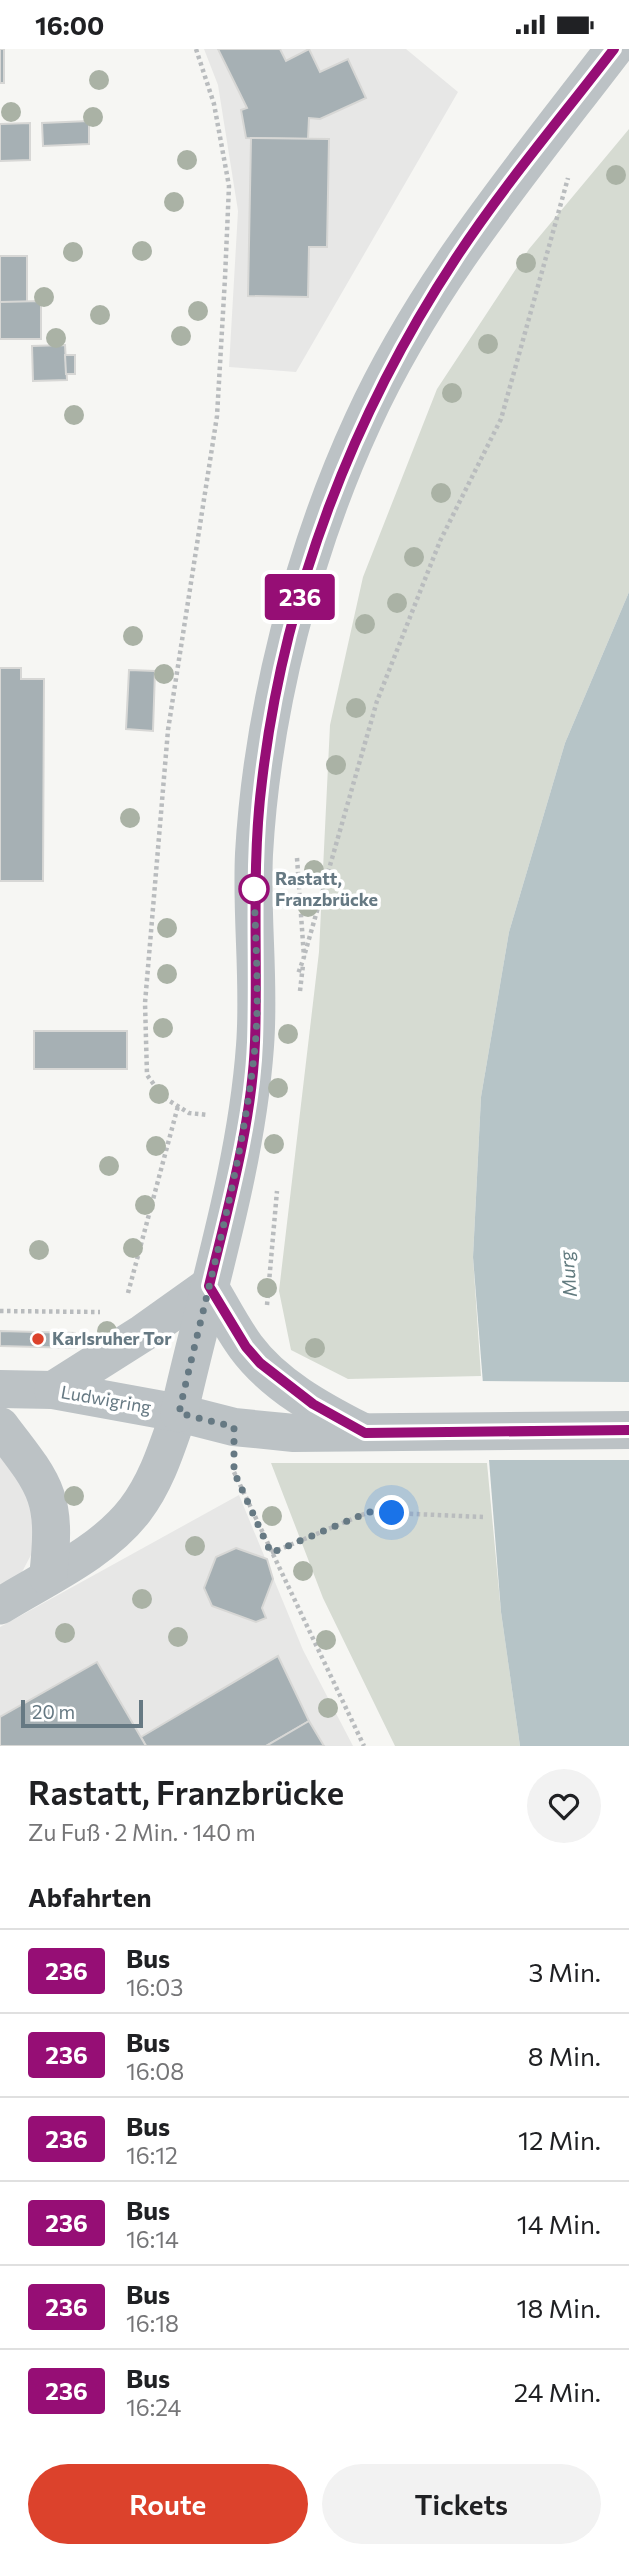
<!DOCTYPE html>
<html lang="de">
<meta charset="utf-8">
<style>
:root{--surface:#fff;--page:#f2f2f2;--text:#202124;--muted:#757577;--line:#e0e0e0;--accent:#dc422c}
body{margin:0;font-family:Commissioner,sans-serif;background:var(--page);color:var(--text);height:100vh;display:flex;flex-direction:column;font-size:26px;white-space:nowrap}
*{box-sizing:border-box;margin:0}
p{font-size:23px;color:var(--muted)}
.icon{flex:none;width:38px;height:38px;fill:none;stroke:currentColor;stroke-width:2;stroke-linecap:round;stroke-linejoin:round}
.map{position:relative;height:1697px;overflow:hidden}
.sheet{display:flex;flex-direction:column;background:var(--surface);flex:1}
.sheet>*{flex:none}
.badge{padding:0 14px;border-radius:5px;font-size:24px;line-height:46px}
.scale{position:absolute;left:21px;bottom:18px;width:122px;box-sizing:border-box;padding-left:7px;border:4px solid #667983;border-top:0;font-size:19px;line-height:24px;white-space:nowrap;color:#667983;-webkit-text-stroke:5px #fff;paint-order:stroke}
.you{position:absolute;width:35px;height:35px;margin:-18px;border:5px solid #fff;border-radius:50%;background:#1a73e8;box-shadow:0 0 0 10px #1a73e833}
.map>.badge{position:absolute;translate:-50% -50%;box-shadow:0 0 0 4px #fff}
h2{padding:0 28px;font-size:26px;line-height:63px}
.round{display:grid;place-items:center;flex:none;width:74px;height:74px;border-radius:37px;background:var(--page)}
.summary{display:flex;align-items:center;justify-content:space-between;height:119px;padding:0 28px}
h1{font-size:33px;font-weight:600;line-height:52px}
.action{display:flex;gap:14px;margin-top:auto;padding:14px 28px}
.action a{flex:1;height:80px;border-radius:42px;background:var(--accent);color:#fff;font-size:28px;font-weight:600;line-height:80px;text-align:center}
.action a+a{background:var(--page);color:var(--text)}
ul{padding:0;list-style:none}
li{display:flex;align-items:center;gap:21px;height:84px;padding:0 28px;border-top:2px solid var(--line)}
li div{flex:1}
li b{display:block;font-size:26px}
li em{font-style:normal}
li .badge{min-width:77px;font-weight:700;text-align:center}
.status{display:flex;justify-content:space-between;align-items:center;height:49px;padding:0 35px;background:var(--surface);direction:ltr}
.status svg{height:19px;fill:currentColor}
.map>svg:first-child{display:block}
.built{fill:#e7e7e6}
.green{fill:#d6dbd2}
.water{fill:#b6c4c7}
.pier{fill:#f6f6f3}
.building{fill:#a6b0b4;stroke:#d7d7d5;stroke-width:2}
.lines{fill:none;stroke-linecap:round;stroke-linejoin:round}
.path{stroke:#b9bcbe;stroke-width:4.5;stroke-dasharray:3.5 3.5;stroke-linecap:butt}
.minor{stroke:#bcc2c5;stroke-width:37}
.tertiary{stroke:#bcc2c5;stroke-width:38}
.tree{fill:#aab2a5}
.line-casing{stroke:#fff;stroke-width:16}
.line{stroke:#960e75;stroke-width:10}
.walk{stroke:#667983;stroke-width:7;stroke-dasharray:0 12.6}
.stop-dot{fill:#fff;stroke:#960e75;stroke-width:3.5}
.poi-dot{fill:#dc422c;stroke:#fff;stroke-width:2.5}
.labels{text-anchor:middle;stroke-width:7;stroke-linejoin:round;paint-order:stroke}
.stop-label{font-size:18px;font-weight:bold;fill:#667983;stroke:#fff;text-anchor:start}
.poi-label{font-size:18px;font-weight:bold;fill:#667983;stroke:#fff;text-anchor:start}
.street-label{font-size:18px;fill:#667983;stroke:#fff}
.water-label{font-size:19px;font-style:italic;fill:#627b7f;stroke:#fff}
</style>
<div class="status"><b>16:00</b><svg viewBox="0 0 49 12"><path d="M0 12V9h3v3zM5 12V6h3v6zM10 12V3h3v9zM15 12V0h3v12zM26 1h20v11H26zM47 4h2v5h-2z"/></svg></div>
<div class="map">
<svg width="629" height="1697" viewBox="0 0 629 1697">
<rect width="100%" height="100%" fill="#f6f6f3"/>
<!-- built -->
<g class="built">
<polygon points="204,0 406,0 458,43 296,323 229,318 238,162 218,36"/>
<polygon points="0,1407 40,1452 39,1491 7,1551 0,1556"/>
<polygon points="239,1446 303,1601 353,1697 0,1697 0,1578"/>
</g>
<!-- green -->
<g class="green">
<polygon points="629,80 629,543 565,694 509,883 481,1048 473,1208 481,1327 348,1330 291,1301 279,1242 319,903 330,676 363,528 437,340 529,200"/>
<polygon points="271,1414 487,1414 501,1563 520,1697 395,1697 323,1549"/>
</g>
<!-- water -->
<polygon class="water" points="629,543 629,1697 520,1697 501,1563 473,1208 481,1048 509,883 565,694"/>
<!-- pier -->
<polygon class="pier" points="478,1332 629,1333 629,1411 483,1411"/>
<!-- building -->
<g class="building">
<rect x="0" y="0" width="4" height="34"/>
<polygon points="218,0 280,0 286,12 309,0 320,23 348,10 366,49 320,70 309,69 308,90 246,89 241,61 247,59"/>
<polygon points="89,72 89,95 43,97 42,74"/>
<polygon points="30,74 30,111 0,112 0,75"/>
<polygon points="251,89 329,90 327,198 309,198 308,248 248,247"/>
<rect x="0" y="207" width="27" height="46"/>
<polygon points="41,252 41,290 0,290 0,253"/>
<polygon points="65,296 67,331 33,332 32,297"/>
<polygon points="65,306 75,306 75,325 66,325"/>
<polygon points="0,619 21,619 21,630 44,630 43,832 0,832"/>
<polygon points="129,621 155,622 153,682 126,680"/>
<rect x="34" y="982" width="93" height="38"/>
<polygon points="0,1282 75,1284 76,1299 0,1297"/>
<polygon points="236,1499 267,1510 273,1530 262,1559 266,1569 256,1573 212,1557 204,1539 216,1508"/>
<polygon points="278,1607 309,1672 266,1697 146,1697 141,1688"/>
<polygon points="97,1613 146,1697 0,1697 0,1668"/>
<polygon points="309,1672 324,1697 266,1697"/>
</g>
<g class="lines">
<!-- path -->
<g class="path">
<polyline points="196,0 214,55 229,137 225,229 217,367 168,681 145,954 147,1026 163,1048 189,1064 208,1066"/>
<polyline points="297,809 304,908 298,925"/>
<polyline points="305,904 377,652 440,492 501,370 568,129"/>
<polyline points="300,942 303,916"/>
<polyline points="128,1244 178,1057"/>
<polyline points="267,1256 277,1142"/>
<polyline points="0,1262 100,1263"/>
<polyline points="234,1416 234,1423 364,1697"/>
<polyline points="271,1504 369,1463 483,1468"/>
</g>
<!-- minor -->
<path class="minor" d="M0 1557C45 1529 102 1504 135 1461 157 1432 167 1398 179 1364"/>
<!-- tertiary -->
<g class="tertiary">
<path d="M209 1237C221 1257 232 1279 246 1298 274 1336 320 1361 361 1382"/>
<polyline points="0,1340 53,1341 179,1364 234,1378 294,1384 629,1381"/>
<polyline points="53,1341 143,1284 209,1237"/>
<path d="M179 1364C206 1243 246 1121 255 997 260 933 251 869 254 805 262 662 303 502 363 372 426 234 523 119 614 0"/>
<path d="M0 1377C48 1439 57 1448 48 1528"/>
</g>
</g>
<!-- trees -->
<g class="tree">
<circle cx="99" cy="31" r="10"/>
<circle cx="11" cy="63" r="10"/>
<circle cx="93" cy="68" r="10"/>
<circle cx="187" cy="111" r="10"/>
<circle cx="616" cy="126" r="10"/>
<circle cx="174" cy="153" r="10"/>
<circle cx="142" cy="202" r="10"/>
<circle cx="73" cy="203" r="10"/>
<circle cx="526" cy="214" r="10"/>
<circle cx="44" cy="248" r="10"/>
<circle cx="198" cy="262" r="10"/>
<circle cx="100" cy="266" r="10"/>
<circle cx="181" cy="287" r="10"/>
<circle cx="56" cy="289" r="10"/>
<circle cx="488" cy="295" r="10"/>
<circle cx="452" cy="344" r="10"/>
<circle cx="74" cy="366" r="10"/>
<circle cx="441" cy="444" r="10"/>
<circle cx="414" cy="508" r="10"/>
<circle cx="397" cy="554" r="10"/>
<circle cx="365" cy="575" r="10"/>
<circle cx="133" cy="587" r="10"/>
<circle cx="164" cy="625" r="10"/>
<circle cx="356" cy="659" r="10"/>
<circle cx="336" cy="716" r="10"/>
<circle cx="130" cy="769" r="10"/>
<circle cx="314" cy="821" r="10"/>
<circle cx="308" cy="858" r="10"/>
<circle cx="167" cy="879" r="10"/>
<circle cx="167" cy="925" r="10"/>
<circle cx="163" cy="979" r="10"/>
<circle cx="288" cy="985" r="10"/>
<circle cx="278" cy="1039" r="10"/>
<circle cx="159" cy="1045" r="10"/>
<circle cx="274" cy="1095" r="10"/>
<circle cx="156" cy="1097" r="10"/>
<circle cx="109" cy="1117" r="10"/>
<circle cx="145" cy="1156" r="10"/>
<circle cx="133" cy="1199" r="10"/>
<circle cx="39" cy="1201" r="10"/>
<circle cx="267" cy="1239" r="10"/>
<circle cx="107" cy="1282" r="10"/>
<circle cx="315" cy="1299" r="10"/>
<circle cx="74" cy="1447" r="10"/>
<circle cx="272" cy="1467" r="10"/>
<circle cx="195" cy="1497" r="10"/>
<circle cx="303" cy="1522" r="10"/>
<circle cx="142" cy="1550" r="10"/>
<circle cx="65" cy="1584" r="10"/>
<circle cx="178" cy="1588" r="10"/>
<circle cx="326" cy="1591" r="10"/>
<circle cx="328" cy="1659" r="10"/>
</g>
<g class="lines">
<defs>
<path id="line" d="M614 0C561 69 504 136 456 209 353 365 284 545 262 732 251 819 258 906 255 993 252 1074 228 1158 209 1237L246 1298 260 1314 313 1355 365 1384 629 1381"/>
</defs>
<!-- line casing -->
<use href="#line" class="line-casing"/>
<!-- line -->
<use href="#line" class="line"/>
<!-- walk -->
<path class="walk" d="M254 840V833C255 887 260 945 255 998 242 1122 206 1243 179 1364L234 1378V1423L271 1504 369 1463 392 1464"/>
</g>
<!-- markers -->
<circle class="stop-dot" cx="254" cy="840" r="14"/>
<circle class="poi-dot" cx="38" cy="1290" r="7"/>
<g class="labels">
<!-- stop labels -->
<g class="stop-label">
<text x="275" y="836">Rastatt,<tspan x="275" dy="21">Franzbrücke</tspan></text>
</g>
<!-- poi labels -->
<g class="poi-label">
<text x="52" y="1296">Karlsruher Tor</text>
</g>
<!-- street labels -->
<g class="street-label">
<text transform="translate(106 1351) rotate(10)" y="6">Ludwigring</text>
</g>
<!-- water labels -->
<g class="water-label">
<text transform="translate(568 1225) rotate(-95)" y="7">Murg</text>
</g>
</g>
</svg>
<div class="scale">20 m</div>
<div class="you" style="left:392px;top:1464px"></div>
<b class="badge" style="left:300px;top:548px;background:#960e75;color:#fff">236</b>
</div>
<section class="sheet">
<div class="summary"><div><h1>Rastatt, Franzbrücke</h1><p>Zu Fuß · 2 Min. · 140 m</p></div><a class="round"><svg class="icon" aria-label="heart" viewBox="0 0 24 24"><path d="M12 20l-8-8c-3-5 5-10 8-4 3-6 11-1 8 4z"/></svg></a></div>
<h2>Abfahrten</h2>
<ul>
<li><span class="badge" style="background:#960e75;color:#fff">236</span><div><b>Bus</b><p>16:03</p></div><em>3 Min.</em></li>
<li><span class="badge" style="background:#960e75;color:#fff">236</span><div><b>Bus</b><p>16:08</p></div><em>8 Min.</em></li>
<li><span class="badge" style="background:#960e75;color:#fff">236</span><div><b>Bus</b><p>16:12</p></div><em>12 Min.</em></li>
<li><span class="badge" style="background:#960e75;color:#fff">236</span><div><b>Bus</b><p>16:14</p></div><em>14 Min.</em></li>
<li><span class="badge" style="background:#960e75;color:#fff">236</span><div><b>Bus</b><p>16:18</p></div><em>18 Min.</em></li>
<li><span class="badge" style="background:#960e75;color:#fff">236</span><div><b>Bus</b><p>16:24</p></div><em>24 Min.</em></li>
</ul>
<div class="action"><a>Route</a><a>Tickets</a></div>
</section>
